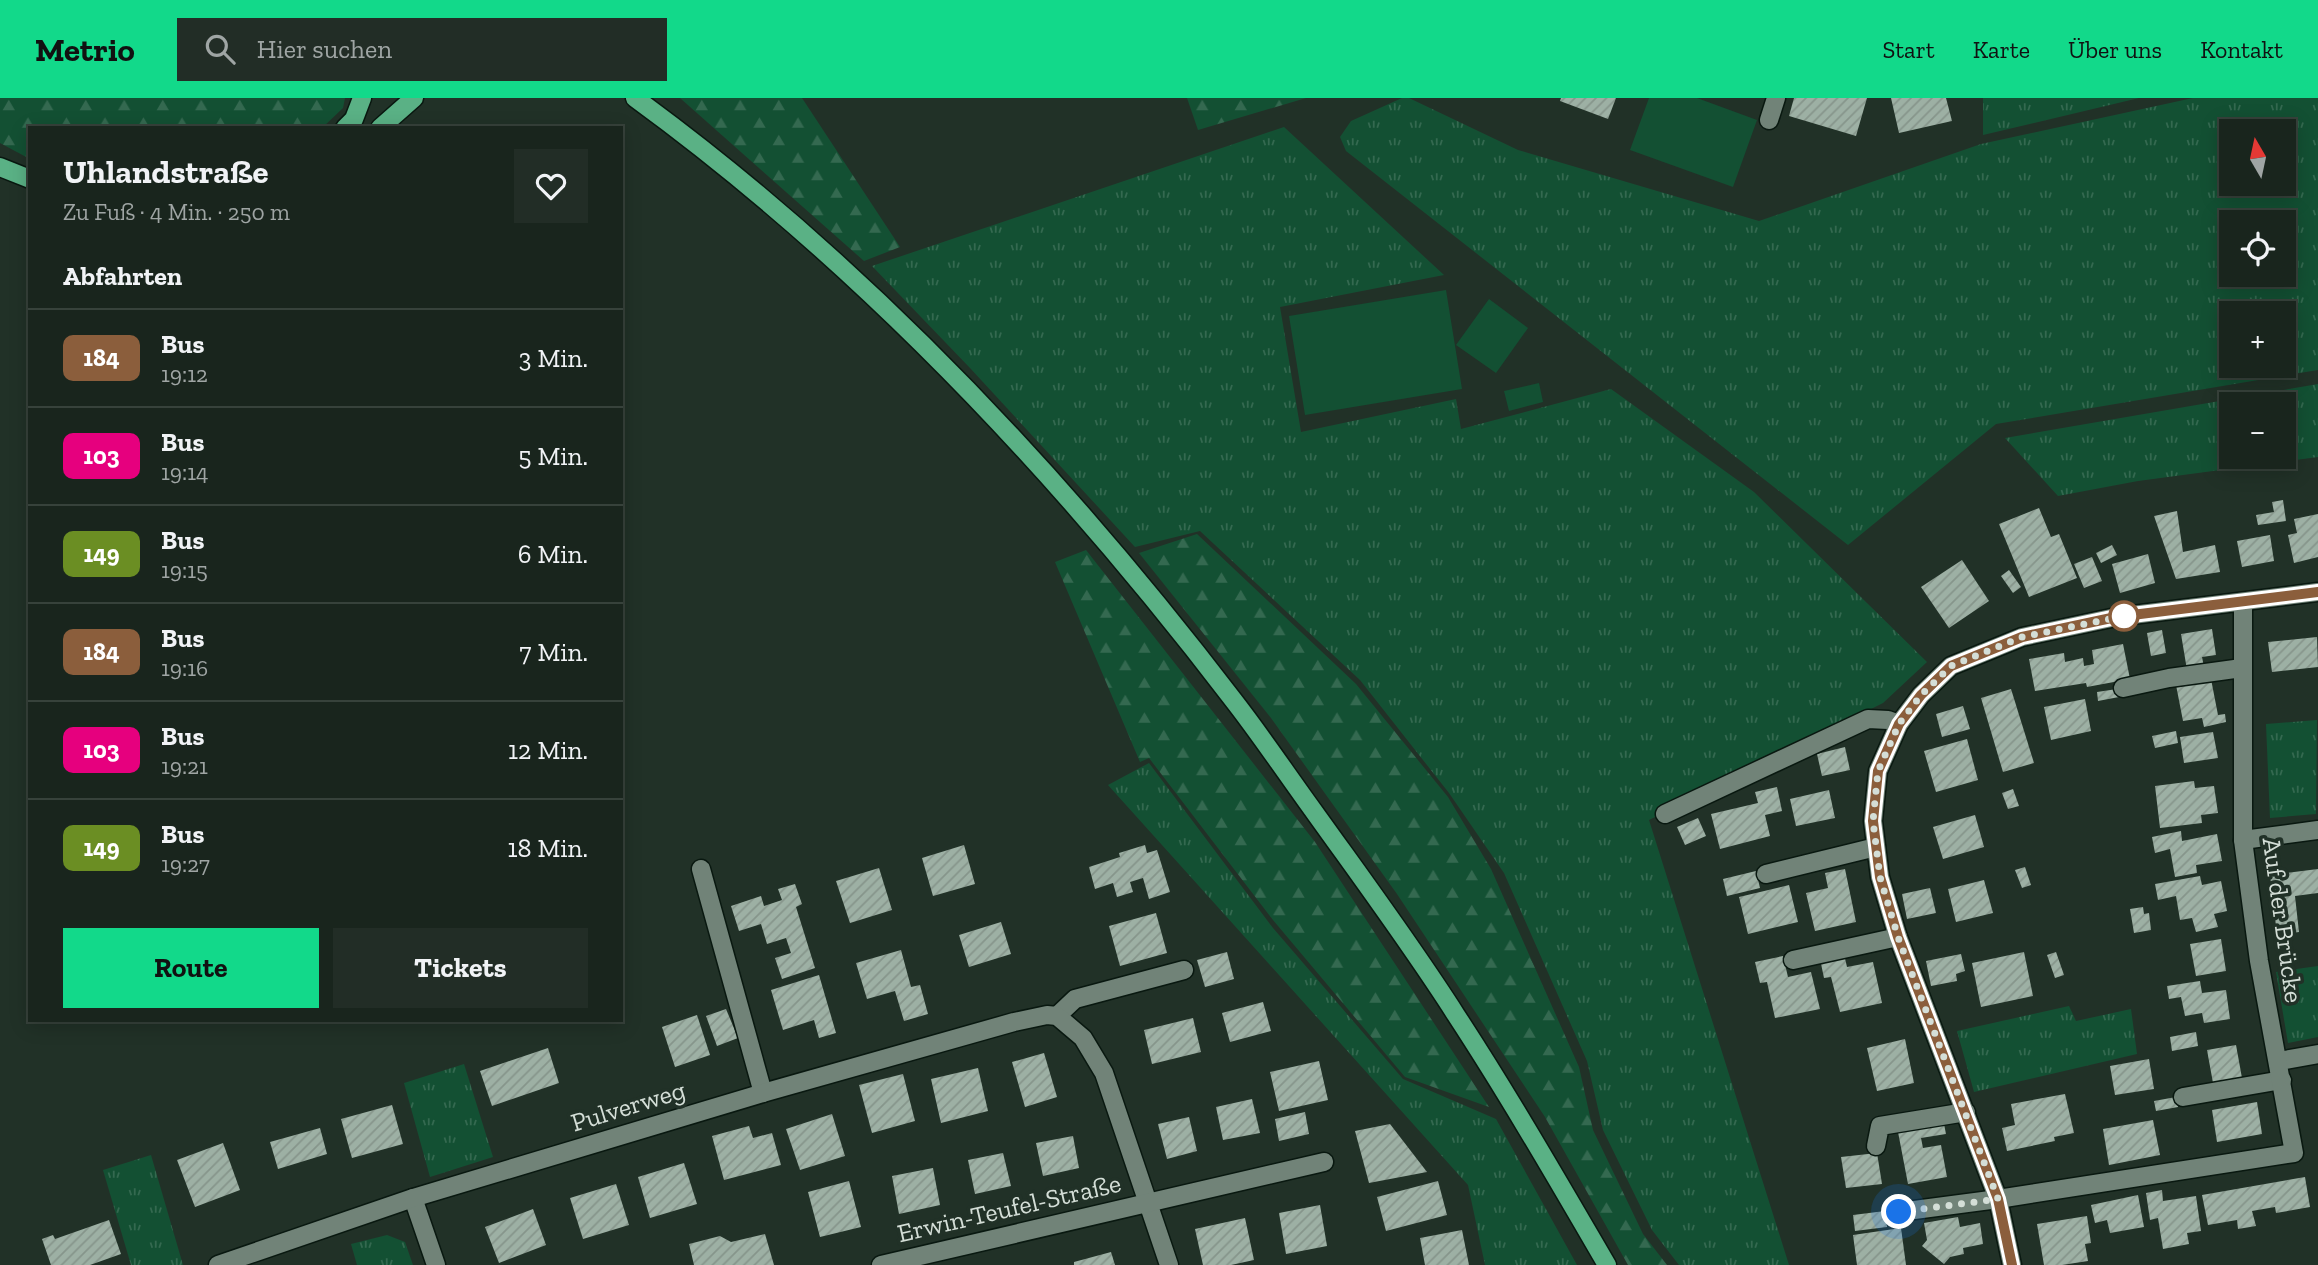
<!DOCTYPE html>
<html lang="de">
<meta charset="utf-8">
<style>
:root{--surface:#19251d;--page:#222d26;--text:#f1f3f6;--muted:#9fa5a4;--line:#37423b;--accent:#12d98a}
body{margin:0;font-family:"Zilla Slab",serif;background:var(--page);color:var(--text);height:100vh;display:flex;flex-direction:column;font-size:26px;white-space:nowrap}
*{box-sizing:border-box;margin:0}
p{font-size:23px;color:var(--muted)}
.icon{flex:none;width:38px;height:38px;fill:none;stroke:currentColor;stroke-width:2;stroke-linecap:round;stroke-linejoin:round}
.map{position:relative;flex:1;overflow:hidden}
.sheet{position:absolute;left:28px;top:28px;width:595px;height:896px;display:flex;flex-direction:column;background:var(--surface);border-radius:0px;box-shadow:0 4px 18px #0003,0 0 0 2px var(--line)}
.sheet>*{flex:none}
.badge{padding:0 14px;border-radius:10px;font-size:24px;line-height:46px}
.needle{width:46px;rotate:351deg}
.tools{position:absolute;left:2219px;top:21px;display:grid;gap:14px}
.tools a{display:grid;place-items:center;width:77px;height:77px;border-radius:0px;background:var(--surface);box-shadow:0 4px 18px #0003,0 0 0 2px var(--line);font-size:35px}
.you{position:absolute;width:35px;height:35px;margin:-18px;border:5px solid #fff;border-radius:50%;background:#1a73e8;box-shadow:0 0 0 10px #1a73e833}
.map>.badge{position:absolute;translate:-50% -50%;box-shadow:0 0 0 4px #fff}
h2{padding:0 35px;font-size:26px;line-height:63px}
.round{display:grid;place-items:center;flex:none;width:74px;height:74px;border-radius:0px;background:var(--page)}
.overview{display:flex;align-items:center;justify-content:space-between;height:119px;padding:0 35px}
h1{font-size:33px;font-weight:700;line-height:52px}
.action{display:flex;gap:14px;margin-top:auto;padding:14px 35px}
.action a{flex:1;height:80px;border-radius:0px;background:var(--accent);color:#111;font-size:28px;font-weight:700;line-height:80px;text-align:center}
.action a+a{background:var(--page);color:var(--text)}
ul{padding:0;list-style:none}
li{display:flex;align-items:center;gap:21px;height:98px;padding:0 35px;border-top:2px solid var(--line)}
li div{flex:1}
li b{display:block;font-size:26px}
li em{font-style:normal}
li .badge{min-width:77px;font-weight:700;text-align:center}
header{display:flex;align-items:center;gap:42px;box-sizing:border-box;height:98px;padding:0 35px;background:var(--accent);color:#111}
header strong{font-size:33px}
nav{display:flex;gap:38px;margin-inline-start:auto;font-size:24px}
.search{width:490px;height:63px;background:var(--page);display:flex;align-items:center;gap:18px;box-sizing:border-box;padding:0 24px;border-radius:0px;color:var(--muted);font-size:26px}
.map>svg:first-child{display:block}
.grass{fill:url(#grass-tufts);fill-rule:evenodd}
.forest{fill:url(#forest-firs)}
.park{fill:#135033}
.building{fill:url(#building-hatch)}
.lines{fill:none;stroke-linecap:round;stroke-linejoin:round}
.minor-casing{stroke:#091810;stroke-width:21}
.major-casing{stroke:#091810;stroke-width:21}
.minor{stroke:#718378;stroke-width:18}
.major{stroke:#5ab185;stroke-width:18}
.line-casing{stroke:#fff;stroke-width:16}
.line{stroke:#8b5e3c;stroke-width:10}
.walk{stroke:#d4ded7;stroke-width:7;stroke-dasharray:0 12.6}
.stop-dot{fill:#fff;stroke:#8b5e3c;stroke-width:3.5}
.labels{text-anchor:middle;stroke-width:7;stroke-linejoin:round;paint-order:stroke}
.street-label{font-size:26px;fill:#d4ded7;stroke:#213127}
</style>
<header>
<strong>Metrio</strong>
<div class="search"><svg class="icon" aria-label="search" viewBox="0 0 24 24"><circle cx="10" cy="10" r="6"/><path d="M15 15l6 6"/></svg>Hier suchen</div>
<nav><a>Start</a><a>Karte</a><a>Über uns</a><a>Kontakt</a></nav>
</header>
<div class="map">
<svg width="2318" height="1167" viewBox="0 0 2318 1167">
<defs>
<pattern id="grass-tufts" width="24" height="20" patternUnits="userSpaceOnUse" patternTransform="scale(1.75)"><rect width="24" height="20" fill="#135033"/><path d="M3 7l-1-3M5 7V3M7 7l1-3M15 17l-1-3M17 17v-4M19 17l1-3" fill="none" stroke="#346950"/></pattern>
<pattern id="forest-firs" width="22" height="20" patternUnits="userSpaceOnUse" patternTransform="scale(1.75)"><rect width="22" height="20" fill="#135033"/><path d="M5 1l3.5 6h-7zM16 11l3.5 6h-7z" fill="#346950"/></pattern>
<pattern id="building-hatch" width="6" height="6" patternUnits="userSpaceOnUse" patternTransform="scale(1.75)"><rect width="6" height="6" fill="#9db0a4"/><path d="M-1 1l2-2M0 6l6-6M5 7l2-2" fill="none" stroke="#86958b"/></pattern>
</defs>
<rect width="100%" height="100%" fill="#213127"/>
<!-- grass -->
<g class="grass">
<path d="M1402 0H1409L1518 52 1759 123 1981 46 2193 0H2318V272L1996 326 1848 447 1346 53 1340 39 1351 23ZM2231 33H2284V86H2231ZM2231 124H2284V177H2231ZM2231 215H2284V268H2231Z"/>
<polygon points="1983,0 2139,0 1983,37"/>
<polygon points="1284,29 1444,177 1280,209 1301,334 1456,301 1461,331 1611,291 1754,394 1927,564 1883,605 1649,722 1789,1167 1679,1167 1652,1132 1603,1032 1587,963 1504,775 1449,695 1360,582 1200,433 1135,449 970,270 872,168"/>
<path d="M2318 286V359L2138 383 2058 398 2005 340ZM2231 306H2284V359H2231Z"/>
<polygon points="2317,622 2316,716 2270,720 2266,626"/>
<polygon points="1149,665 1273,830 1403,981 1496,1021 1577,1167 1485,1167 1468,1087 1108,687"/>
<polygon points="2318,868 2318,939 2288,945 2276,874"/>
<polygon points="2069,908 2076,923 2131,911 2137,956 1974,994 1957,933"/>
<polygon points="464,966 493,1059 430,1079 404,985"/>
<polygon points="151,1057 183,1167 131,1167 103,1072"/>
<polygon points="387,1137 405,1144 413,1167 357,1167 351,1146"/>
</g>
<!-- forest -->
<g class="forest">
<polygon points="0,0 345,0 343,10 322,30 30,30 30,61 0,45"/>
<polygon points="680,0 802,0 900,149 864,163"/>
<polygon points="1187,0 1306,0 1198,32"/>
<polygon points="1197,436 1356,586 1448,699 1491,771 1579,969 1593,1032 1643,1136 1667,1167 1628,1167 1545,1019 1397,796 1271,620 1139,455"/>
<polygon points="1086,452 1315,744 1489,1009 1405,979 1273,822 1149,660 1140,664 1055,464"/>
</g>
<!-- park -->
<g class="park">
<polygon points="1649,0 1697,0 1757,22 1733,89 1630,52"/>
<polygon points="1446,192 1462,291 1305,317 1289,218"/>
<polygon points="1489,201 1528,230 1496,275 1456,247"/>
<polygon points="1539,285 1543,304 1509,313 1504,293"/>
</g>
<!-- building -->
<g class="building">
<polygon points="1561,0 1616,0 1608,21 1560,3"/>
<polygon points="1794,0 1867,0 1856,38 1789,18"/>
<polygon points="1891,0 1946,0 1952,23 1899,35"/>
<polygon points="2283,402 2286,423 2258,427 2256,417 2274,414 2272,404"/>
<polygon points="2039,410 2051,439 2059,436 2077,480 2029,499 1999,426"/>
<polygon points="2177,413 2183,454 2215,447 2220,474 2176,481 2154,418"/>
<polygon points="2318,416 2318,459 2294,465 2288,437 2297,435 2294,421"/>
<polygon points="2270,437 2274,463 2242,469 2237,443"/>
<polygon points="2112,447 2117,457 2101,465 2096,455"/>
<polygon points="2148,456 2155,485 2120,495 2112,466"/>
<polygon points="2092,459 2102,483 2084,490 2074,466"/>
<polygon points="1962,462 1989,503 1949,530 1921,489"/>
<polygon points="2009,472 2021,489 2013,495 2001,478"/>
<polygon points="2212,531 2216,557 2202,559 2204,569 2187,572 2181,536"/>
<polygon points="2162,532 2166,555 2151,558 2147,535"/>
<polygon points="2317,539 2318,569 2272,574 2268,544"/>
<polygon points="2123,546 2130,581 2087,589 2086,585 2035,593 2029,561 2064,555 2065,564 2083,560 2084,568 2094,566 2092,552"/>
<polygon points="2211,581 2218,617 2225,616 2226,624 2204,629 2202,620 2183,623 2176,587"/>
<polygon points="2011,591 2034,665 2003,674 1981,600"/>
<polygon points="2117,591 2119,599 2098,603 2097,594"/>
<polygon points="2085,601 2091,633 2051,642 2044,609"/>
<polygon points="1963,608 1970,631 1942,639 1936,616"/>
<polygon points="2176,633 2178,645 2155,650 2152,638"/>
<polygon points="2213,634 2218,660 2184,665 2180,639"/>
<polygon points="1967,641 1978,682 1936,694 1924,653"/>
<polygon points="1845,649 1850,672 1822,678 1817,656"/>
<polygon points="2194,683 2195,690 2214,688 2218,715 2201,717 2202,725 2160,730 2155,688"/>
<polygon points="1777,689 1782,713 1765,717 1770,738 1720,751 1711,716 1758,705 1755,694"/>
<polygon points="2013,691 2019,708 2008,711 2002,695"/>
<polygon points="1829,692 1835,720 1796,728 1790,701"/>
<polygon points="1975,717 1984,749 1943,761 1933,729"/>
<polygon points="1698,720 1706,738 1685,747 1677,729"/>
<polygon points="2181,733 2182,743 2217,736 2222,763 2196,767 2197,775 2175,779 2170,751 2155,755 2152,739"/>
<polygon points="964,747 975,786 933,798 922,760"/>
<polygon points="1145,747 1147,755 1157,752 1170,794 1149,801 1143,780 1130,784 1133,794 1117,799 1113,785 1095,791 1089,769 1120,759 1119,755"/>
<polygon points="2025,769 2031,787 2022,790 2015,772"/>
<polygon points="879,770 892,812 850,825 836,783"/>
<polygon points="1845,771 1856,824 1815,833 1806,795 1828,790 1825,775"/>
<polygon points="2318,771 2318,795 2295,798 2299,834 2277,837 2270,777"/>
<polygon points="1756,773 1760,790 1727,798 1723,781"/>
<polygon points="2200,778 2202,787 2221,783 2227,813 2214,816 2218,829 2196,834 2192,820 2180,822 2176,798 2158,802 2155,786"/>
<polygon points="1984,782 1993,815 1956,824 1948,791"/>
<polygon points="795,786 802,806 796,809 815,870 782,881 775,860 791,855 786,840 767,846 761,826 739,833 731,808 761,798 764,808 782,802 778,791"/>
<polygon points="1789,787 1798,824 1748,836 1739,799"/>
<polygon points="1930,790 1936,815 1907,821 1902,796"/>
<polygon points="2143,809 2144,816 2149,815 2151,832 2134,835 2130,811"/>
<polygon points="1156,815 1167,855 1120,868 1109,828"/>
<polygon points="1001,824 1011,856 969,869 959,837"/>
<polygon points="2221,841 2226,873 2196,878 2190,846"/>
<polygon points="901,852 911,889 920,887 928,916 904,923 895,893 867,901 856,865"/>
<polygon points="1227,854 1234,881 1205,889 1197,862"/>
<polygon points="2024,854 2033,898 1981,909 1972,865"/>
<polygon points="2056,854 2064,877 2055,880 2047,857"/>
<polygon points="1844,856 1847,869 1873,864 1882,905 1840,914 1831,879 1824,880 1820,861"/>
<polygon points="1961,856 1965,873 1956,876 1957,883 1931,888 1926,863"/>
<polygon points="1783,858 1788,879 1811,874 1820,911 1775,920 1767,884 1760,885 1755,864"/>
<polygon points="819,877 836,935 819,940 814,922 783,932 771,892"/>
<polygon points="2200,883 2202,895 2226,892 2230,921 2204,925 2202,915 2185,918 2181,899 2169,901 2167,888"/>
<polygon points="1263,904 1271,933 1230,944 1222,915"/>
<polygon points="726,911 738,940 717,948 706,918"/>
<polygon points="697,917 710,957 675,969 662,929"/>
<polygon points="1193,920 1201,954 1152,966 1144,932"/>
<polygon points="2196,934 2198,948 2172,953 2170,939"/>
<polygon points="1905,941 1914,985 1877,993 1867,950"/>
<polygon points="2236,947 2242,980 2213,985 2207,952"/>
<polygon points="548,950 559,985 492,1008 480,973"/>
<polygon points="1044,955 1057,999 1025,1009 1012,964"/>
<polygon points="2149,961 2154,991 2115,997 2110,968"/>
<polygon points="1319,963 1328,1002 1279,1013 1270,974"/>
<polygon points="978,970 988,1013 941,1025 931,981"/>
<polygon points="903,976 915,1023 872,1035 859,987"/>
<polygon points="2065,996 2074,1035 2054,1039 2055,1043 2007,1053 2002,1030 2015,1027 2011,1006"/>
<polygon points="2176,999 2178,1009 2156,1013 2154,1003"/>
<polygon points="1252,1001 1260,1035 1223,1042 1216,1009"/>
<polygon points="2257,1004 2262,1036 2217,1044 2212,1012"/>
<polygon points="392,1007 403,1046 352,1060 341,1021"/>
<polygon points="1305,1014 1309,1036 1279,1043 1275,1021"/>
<polygon points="832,1016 845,1058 800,1072 786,1031"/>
<polygon points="1189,1019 1197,1053 1167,1061 1158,1026"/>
<polygon points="2153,1022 2160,1057 2109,1067 2103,1031"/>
<polygon points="1390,1026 1427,1074 1369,1085 1355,1033"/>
<polygon points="1944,1026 1946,1036 1921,1040 1923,1050 1941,1047 1947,1079 1908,1086 1898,1034"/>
<polygon points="749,1028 753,1040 772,1035 781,1067 724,1082 712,1038"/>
<polygon points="320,1030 327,1056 278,1071 270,1044"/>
<polygon points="1073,1038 1079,1070 1043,1078 1036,1045"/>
<polygon points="223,1045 240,1092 195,1109 177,1062"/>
<polygon points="1003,1055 1011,1088 975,1096 968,1062"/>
<polygon points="1877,1055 1882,1086 1846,1090 1841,1059"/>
<polygon points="684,1065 697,1106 650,1120 638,1079"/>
<polygon points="933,1070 940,1107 899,1116 892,1078"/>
<polygon points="2305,1079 2310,1109 2276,1115 2275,1109 2252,1113 2256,1128 2238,1131 2237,1122 2208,1127 2202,1097"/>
<polygon points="849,1083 861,1129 820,1139 808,1094"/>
<polygon points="1438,1083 1447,1117 1386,1133 1377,1099"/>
<polygon points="616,1086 629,1127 583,1141 570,1100"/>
<polygon points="2162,1092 2163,1103 2196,1098 2201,1133 2187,1135 2189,1146 2163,1151 2158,1120 2150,1122 2146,1095"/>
<polygon points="2138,1097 2144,1129 2110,1135 2107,1122 2095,1125 2091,1107"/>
<polygon points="1320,1107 1327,1148 1286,1156 1279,1115"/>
<polygon points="533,1111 546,1147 499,1165 485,1129"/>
<polygon points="1885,1113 1887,1129 1855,1133 1853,1117"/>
<polygon points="2087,1118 2091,1145 2085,1146 2088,1163 2062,1167 2044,1167 2037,1126"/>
<polygon points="1958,1119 1960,1129 1980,1125 1983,1146 1963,1150 1964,1156 1950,1159 1944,1166 1922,1148 1927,1142 1924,1125"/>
<polygon points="1245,1120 1254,1162 1231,1167 1203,1167 1195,1131"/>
<polygon points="109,1122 121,1156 90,1167 51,1167 42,1141 53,1137 55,1141"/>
<polygon points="1901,1130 1906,1167 1857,1167 1853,1137"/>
<polygon points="1462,1132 1469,1167 1425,1167 1420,1140"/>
<polygon points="765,1136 774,1167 694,1167 689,1146 720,1138 731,1144"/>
<polygon points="1111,1154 1115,1167 1074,1167 1074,1164"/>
</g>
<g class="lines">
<defs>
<g id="minor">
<polyline points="1769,22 1776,0"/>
<polyline points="2123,590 2169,580 2242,570"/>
<polyline points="1665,716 1868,621 1888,622 1899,626"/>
<polyline points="2243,742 2318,732"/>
<polyline points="701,771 763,995"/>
<polyline points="1766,776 1876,749"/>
<polyline points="1793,862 1898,839"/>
<polyline points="1057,918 1075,901 1184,872"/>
<polyline points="2279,963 2318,956"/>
<polyline points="2183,999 2282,982"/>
<polyline points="1876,1048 1880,1028 1966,1014"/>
<polyline points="413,1100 436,1167"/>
<polyline points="1899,1114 1998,1101 2294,1055 2259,863 2243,742 2243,505"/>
<polyline points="218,1167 413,1100 763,995 1014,924 1047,917 1057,918 1083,940 1104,975 1169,1167"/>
<polyline points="881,1167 1324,1064"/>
<polyline points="2012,1167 1998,1101 1898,839 1880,779 1873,723 1878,673 1899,626 1921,597 1951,568 2022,539 2116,519 2318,494"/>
</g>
<g id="major">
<path d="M635 0C864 167 1062 378 1234 603 1262 639 1288 678 1315 715 1363 782 1412 848 1456 917 1509 998 1558 1083 1607 1167"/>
<polyline points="345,30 354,21 362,0"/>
<polyline points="380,30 414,0"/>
<polyline points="0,69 30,81"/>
</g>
</defs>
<!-- minor casing -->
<use href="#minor" class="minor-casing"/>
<!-- major casing -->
<use href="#major" class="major-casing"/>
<!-- minor -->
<use href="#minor" class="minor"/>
<!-- major -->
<use href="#major" class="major"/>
</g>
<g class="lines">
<defs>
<polyline id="line" points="2012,1167 1998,1101 1898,839 1880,779 1873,723 1878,673 1899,626 1921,597 1951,568 2022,539 2116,519 2318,494"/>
</defs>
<!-- line casing -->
<use href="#line" class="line-casing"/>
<!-- line -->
<use href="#line" class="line"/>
<!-- walk -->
<polyline class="walk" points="1899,1114 1998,1101 1898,839 1880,779 1873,723 1878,673 1899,626 1921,597 1951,568 2022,539 2124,518"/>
</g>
<!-- markers -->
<circle class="stop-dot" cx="2124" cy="518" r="14"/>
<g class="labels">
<!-- street labels -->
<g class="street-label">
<text transform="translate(2283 822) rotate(82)" y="9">Auf der Brücke</text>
<text transform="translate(628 1008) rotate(-17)" y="9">Pulverweg</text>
<text transform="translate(1009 1110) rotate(-13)" y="9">Erwin-Teufel-Straße</text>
</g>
</g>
</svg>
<div class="tools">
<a><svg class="needle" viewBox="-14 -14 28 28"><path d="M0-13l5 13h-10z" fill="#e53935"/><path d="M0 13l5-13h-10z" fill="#9fa5a4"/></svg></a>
<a><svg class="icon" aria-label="locate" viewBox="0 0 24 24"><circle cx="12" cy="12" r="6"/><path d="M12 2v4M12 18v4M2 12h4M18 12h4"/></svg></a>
<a>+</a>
<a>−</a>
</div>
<div class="you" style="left:1899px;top:1114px"></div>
<section class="sheet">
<div class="overview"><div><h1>Uhlandstraße</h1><p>Zu Fuß · 4 Min. · 250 m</p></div><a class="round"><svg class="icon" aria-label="heart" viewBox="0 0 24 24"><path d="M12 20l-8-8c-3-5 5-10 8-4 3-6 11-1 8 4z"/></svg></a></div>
<h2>Abfahrten</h2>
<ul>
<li><span class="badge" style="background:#8b5e3c;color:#fff">184</span><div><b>Bus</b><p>19:12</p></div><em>3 Min.</em></li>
<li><span class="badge" style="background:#e6007e;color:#fff">103</span><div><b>Bus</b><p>19:14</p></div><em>5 Min.</em></li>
<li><span class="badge" style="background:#6b8e23;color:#fff">149</span><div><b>Bus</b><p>19:15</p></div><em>6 Min.</em></li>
<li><span class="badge" style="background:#8b5e3c;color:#fff">184</span><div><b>Bus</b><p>19:16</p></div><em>7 Min.</em></li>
<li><span class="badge" style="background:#e6007e;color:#fff">103</span><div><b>Bus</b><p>19:21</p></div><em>12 Min.</em></li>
<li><span class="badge" style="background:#6b8e23;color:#fff">149</span><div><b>Bus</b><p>19:27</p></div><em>18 Min.</em></li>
</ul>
<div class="action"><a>Route</a><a>Tickets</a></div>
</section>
</div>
